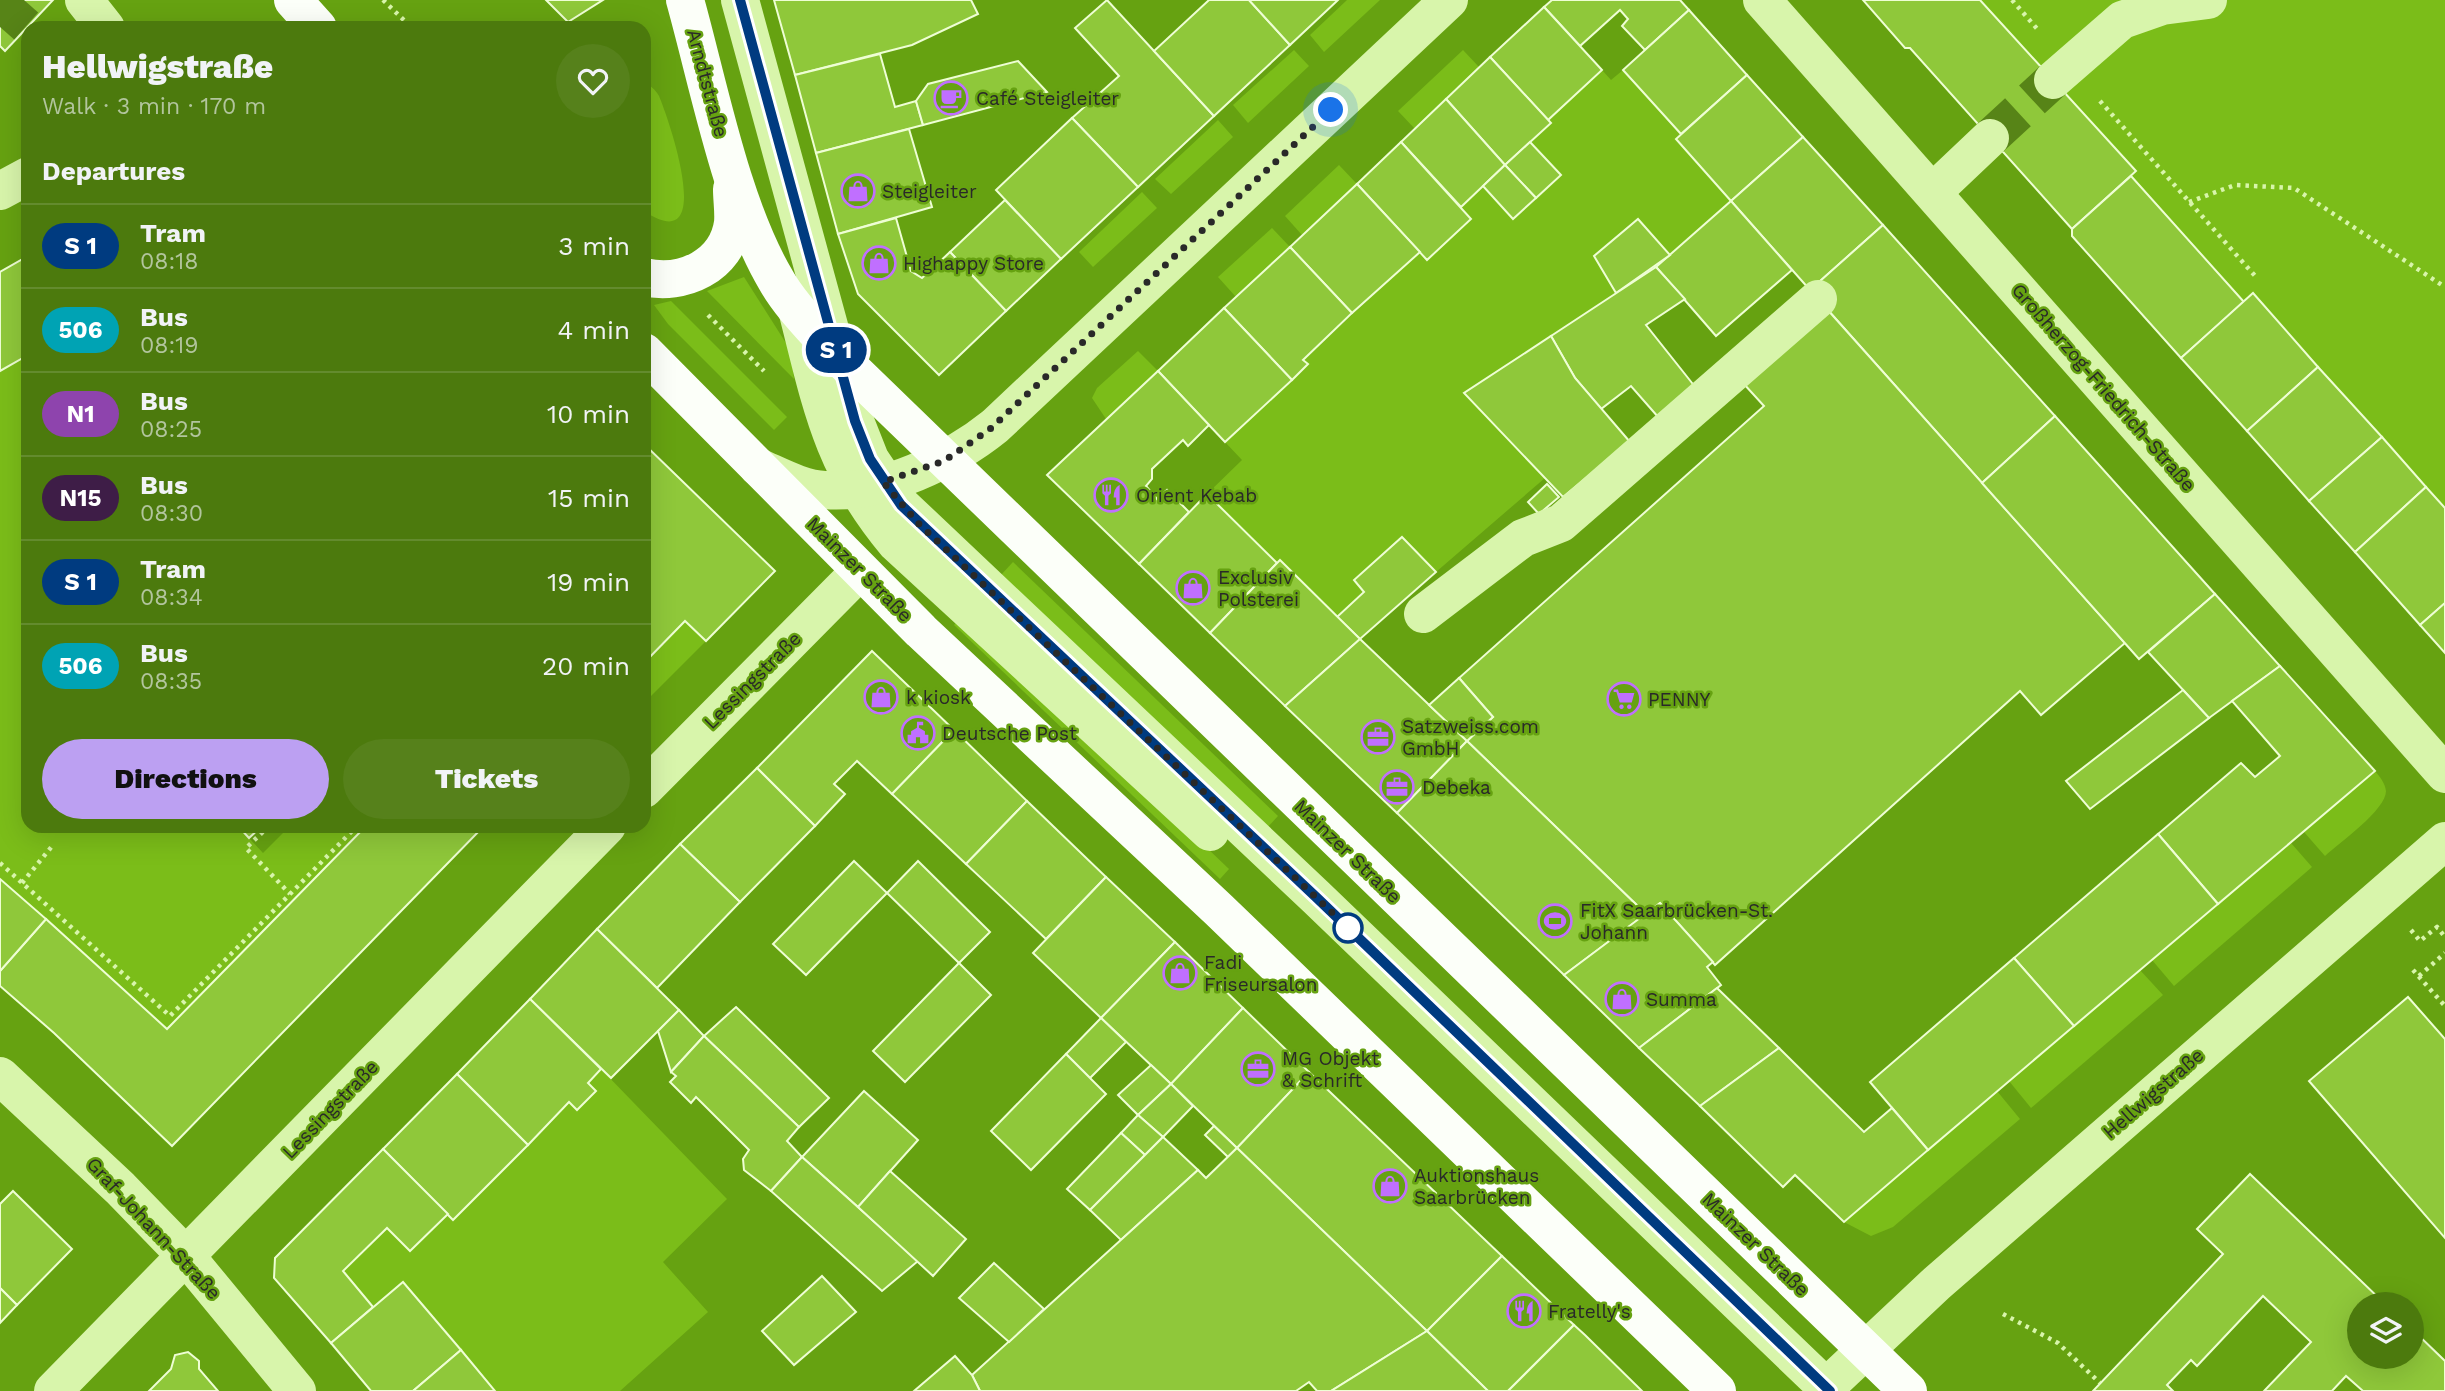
<!DOCTYPE html>
<meta charset="utf-8">
<style>
:root{--surface:#4c7a0d;--page:#56811b;--text:#f1f3f6;--muted:#b2c59d;--line:#638b2e;--accent:#bca0f2}
body{margin:0;font-family:"Work Sans",sans-serif;background:var(--page);color:var(--text);height:100vh;display:flex;flex-direction:column;font-size:26px;white-space:nowrap}
*{box-sizing:border-box;margin:0}
p{font-size:23px;color:var(--muted)}
.icon{flex:none;width:38px;height:38px;fill:none;stroke:currentColor;stroke-width:2;stroke-linecap:round;stroke-linejoin:round}
.map{position:relative;flex:1;overflow:hidden}
.drawer{position:absolute;left:21px;top:21px;width:630px;height:812px;display:flex;flex-direction:column;background:var(--surface);border-radius:21px;box-shadow:0 7px 28px #0002}
.drawer>*{flex:none}
.badge{padding:0 14px;border-radius:23px;font-size:24px;line-height:46px}
.tools{position:absolute;left:2347px;top:1292px;display:grid;gap:14px}
.tools a{display:grid;place-items:center;width:77px;height:77px;border-radius:50%;background:var(--surface);box-shadow:0 7px 28px #0002;font-size:35px}
.you{position:absolute;width:35px;height:35px;margin:-18px;border:5px solid #fff;border-radius:50%;background:#1a73e8;box-shadow:0 0 0 10px #1a73e833}
.map>.badge{position:absolute;translate:-50% -50%;box-shadow:0 0 0 4px #fff}
h2{padding:0 21px;font-size:26px;line-height:63px}
.round{display:grid;place-items:center;flex:none;width:74px;height:74px;border-radius:37px;background:var(--page)}
.head{display:flex;align-items:center;justify-content:space-between;height:119px;padding:0 21px}
h1{font-size:33px;font-weight:800;line-height:52px}
.button{display:flex;gap:14px;margin-top:auto;padding:14px 21px}
.button a{flex:1;height:80px;border-radius:42px;background:var(--accent);color:#111;font-size:28px;font-weight:800;line-height:80px;text-align:center}
.button a+a{background:var(--page);color:var(--text)}
ul{padding:0;list-style:none}
li{display:flex;align-items:center;gap:21px;height:84px;padding:0 21px;border-top:2px solid var(--line)}
li div{flex:1}
li b{display:block;font-size:26px}
li em{font-style:normal}
li .badge{min-width:77px;font-weight:700;text-align:center}
.map>svg:first-child{display:block}
.green{fill:#7bbd19}
.building{fill:#8fc83a;stroke:#eefed4;stroke-width:2}
.lines{fill:none;stroke-linecap:round;stroke-linejoin:round}
.minor-tunnel{stroke:#578417;stroke-width:38;stroke-dasharray:38 19;stroke-linecap:butt}
.path{stroke:#d8f5ab;stroke-width:4.5;stroke-dasharray:3.5 5;stroke-linecap:butt}
.minor{stroke:#d8f5ab;stroke-width:38}
.major{stroke:#fcfff9;stroke-width:38}
.line-casing{stroke:#fff;stroke-width:16}
.line{stroke:#003b80;stroke-width:10}
.walk{stroke:#292929;stroke-width:7;stroke-dasharray:0 12.6}
.stop-dot{fill:#fff;stroke:#003b80;stroke-width:3.5}
.labels{text-anchor:middle;stroke-width:5;stroke-linejoin:round;paint-order:stroke}
.street-label{font-size:19px;fill:#292929;stroke:#66a211}
.poi-label{font-size:19px;fill:#292929;stroke:#66a211;text-anchor:start}
</style>
<div class="map">
<svg width="2445" height="1391" viewBox="0 0 2445 1391">
<rect width="100%" height="100%" fill="#66a211"/>
<!-- green -->
<g class="green">
<polygon points="1347,0 1380,0 1324,52 1310,35"/>
<polygon points="1980,0 2445,0 2445,508 2253,294 2244,302 2131,176 2135,171"/>
<polygon points="1294,50 1309,66 1248,123 1233,105"/>
<polygon points="1463,50 1479,67 1415,129 1398,111"/>
<polygon points="1602,70 1611,80 1623,70 1681,134 1676,139 1731,201 1670,255 1594,256 1616,293 1545,478 1436,572 1402,537 1354,580 1364,592 1337,617 1280,560 1277,563 1207,494 1242,460 1225,442 1307,365 1303,360 1420,252 1427,260 1471,219 1461,207 1483,186 1514,219 1561,176 1530,142 1551,123 1548,120"/>
<path d="M644 80C649 85 656 90 659 96 670 122 717 260 644 211Z"/>
<polygon points="1218,120 1233,137 1171,194 1155,179"/>
<polygon points="1339,165 1357,184 1302,235 1285,216"/>
<polygon points="1142,192 1157,208 1093,267 1079,252"/>
<polygon points="1272,228 1290,247 1236,297 1218,277"/>
<polygon points="744,277 791,351 794,379 707,291"/>
<polygon points="671,301 787,417 774,430 668,324 654,305"/>
<polygon points="1138,351 1158,371 1106,419 1092,398 1097,388"/>
<polygon points="28,355 28,826 238,826 263,853 290,826 366,826 167,1029 0,879 0,371"/>
<polygon points="1013,562 1278,816 1266,829 1000,576"/>
<polygon points="964,615 1229,869 1220,879 954,625"/>
<polygon points="685,621 706,641 644,703 644,663"/>
<path d="M2375 771C2380 777 2385 783 2386 791 2386 810 2339 843 2325 856L2304 832Z"/>
<polygon points="2291,843 2312,867 2174,986 2152,960"/>
<polygon points="2140,970 2163,995 2031,1108 2009,1081"/>
<polygon points="601,1069 727,1199 663,1262 708,1312 620,1391 495,1391 403,1283 373,1307 343,1271 387,1228 410,1251 448,1214 454,1219 569,1102 577,1110 596,1091 588,1083"/>
<polygon points="1997,1091 2020,1119 1893,1227 1871,1236 1844,1222"/>
</g>
<!-- building -->
<g class="building">
<polygon points="0,0 53,0 5,51 0,46"/>
<polygon points="546,0 603,0 568,22"/>
<polygon points="774,0 971,0 978,14 912,45 795,75"/>
<polygon points="1107,0 1214,116 1138,187 1072,118 1119,76 1075,28"/>
<polygon points="1209,0 1249,0 1290,45 1214,116 1154,51"/>
<polygon points="1249,0 1338,0 1290,45"/>
<polygon points="1552,0 1680,0 1689,10 1645,50 1622,26 1628,19 1620,10 1580,46 1544,7"/>
<polygon points="1863,0 1980,0 2136,171 2072,229 1910,48 1905,48"/>
<polygon points="1544,7 1602,70 1548,120 1490,57"/>
<polygon points="1689,10 1747,75 1681,134 1623,70"/>
<polygon points="880,54 895,107 916,101 923,125 816,153 795,75"/>
<polygon points="1490,57 1551,123 1505,165 1446,99"/>
<polygon points="1018,61 1047,92 923,125 916,101 928,84"/>
<polygon points="1747,75 1803,137 1731,201 1676,139"/>
<polygon points="1446,99 1505,165 1461,207 1401,142"/>
<polygon points="1072,118 1138,187 1061,259 996,190"/>
<polygon points="909,129 932,207 838,234 816,153"/>
<polygon points="1803,137 1883,225 1810,290 1731,201"/>
<polygon points="1401,142 1471,219 1427,260 1357,184"/>
<polygon points="1530,142 1561,175 1536,198 1505,165"/>
<polygon points="1505,165 1536,198 1513,219 1483,186"/>
<polygon points="2131,176 2244,302 2181,358 2072,236 2072,229"/>
<polygon points="1357,184 1420,252 1352,313 1290,247"/>
<polygon points="1005,200 1061,259 1006,311 950,252"/>
<polygon points="1731,201 1792,270 1716,336 1656,267"/>
<polygon points="896,218 911,271 922,278 950,252 1006,311 939,375 858,294 838,234"/>
<polygon points="1638,219 1670,255 1616,293 1594,256"/>
<polygon points="1883,225 2055,416 1982,483 1810,290"/>
<polygon points="1290,247 1352,313 1303,360 1308,364 1292,380 1224,308"/>
<polygon points="28,256 28,355 0,371 0,272"/>
<polygon points="1656,267 1685,299 1646,325 1696,388 1659,418 1631,386 1601,409 1575,378 1551,336"/>
<polygon points="2253,293 2318,367 2247,431 2181,358"/>
<polygon points="1224,308 1292,380 1225,442 1158,371"/>
<polygon points="1826,308 2125,643 2041,715 2020,691 1715,965 1660,903 1646,914 1467,741 1493,717 1459,678 1764,406 1743,383"/>
<polygon points="1551,336 1575,378 1630,442 1563,497 1464,393"/>
<polygon points="2318,367 2382,437 2309,501 2247,431"/>
<polygon points="1158,371 1209,425 1188,446 1183,440 1152,469 1152,479 1146,486 1157,499 1167,490 1189,512 1139,564 1047,475"/>
<polygon points="2055,416 2215,594 2139,659 1982,483"/>
<polygon points="2382,437 2426,487 2355,552 2309,501"/>
<polygon points="644,444 775,571 706,641 685,621 644,663"/>
<polygon points="1547,484 1559,497 1539,514 1528,502"/>
<polygon points="2426,487 2445,508 2445,603 2420,625 2355,552"/>
<polygon points="1207,494 1277,563 1210,633 1139,564"/>
<polygon points="1402,537 1436,572 1360,639 1337,617 1364,592 1354,580"/>
<polygon points="1280,560 1360,639 1285,706 1210,633"/>
<polygon points="2215,594 2280,666 2209,718 2148,652"/>
<polygon points="2445,603 2445,653 2420,625"/>
<polygon points="1360,639 1467,741 1397,813 1285,706"/>
<polygon points="872,651 954,730 892,794 857,761 834,784 845,794 815,826 757,768"/>
<polygon points="2280,666 2375,771 2218,904 2158,834 2241,763 2255,777 2280,756 2232,701"/>
<polygon points="1459,678 1493,717 1467,741 1429,705"/>
<polygon points="2183,690 2209,718 2090,809 2066,781"/>
<polygon points="954,730 1027,801 966,864 892,794"/>
<polygon points="1467,741 1646,914 1564,975 1397,813"/>
<polygon points="757,768 815,826 740,902 680,844"/>
<polygon points="1027,801 1106,877 1046,939 966,864"/>
<polygon points="238,826 262,826 249,838"/>
<polygon points="366,826 484,826 172,1146 54,1033 0,986 0,971 46,919 167,1029"/>
<polygon points="2158,834 2218,904 2074,1026 2014,958"/>
<polygon points="680,844 740,902 657,988 597,929"/>
<polygon points="854,861 887,893 806,975 773,944"/>
<polygon points="918,861 990,932 959,963 887,893"/>
<polygon points="1106,877 1175,942 1101,1018 1033,953"/>
<polygon points="0,879 46,919 0,971"/>
<polygon points="1660,903 1713,962 1707,967 1721,985 1639,1048 1564,975"/>
<polygon points="597,929 679,1010 611,1078 530,999"/>
<polygon points="1175,942 1243,1008 1171,1084 1101,1018"/>
<polygon points="2014,958 2074,1026 1928,1150 1870,1082"/>
<polygon points="959,963 991,995 905,1082 873,1051"/>
<polygon points="1717,988 1779,1048 1700,1106 1639,1048"/>
<polygon points="2408,997 2445,1039 2445,1238 2309,1081"/>
<polygon points="530,999 601,1069 588,1083 596,1091 577,1110 569,1102 528,1145 457,1074"/>
<polygon points="736,1007 829,1098 799,1127 704,1036"/>
<polygon points="1243,1008 1309,1072 1237,1148 1171,1084"/>
<polygon points="679,1010 704,1036 671,1072 658,1031"/>
<polygon points="1101,1018 1126,1042 1090,1078 1066,1054"/>
<polygon points="704,1036 799,1127 787,1141 802,1157 771,1191 744,1170 743,1159 749,1150 696,1097 691,1103 670,1082 676,1076 671,1072"/>
<polygon points="1779,1048 1864,1132 1892,1108 1928,1150 1844,1222 1795,1175 1783,1187 1700,1106"/>
<polygon points="1066,1054 1106,1094 1031,1170 991,1131"/>
<polygon points="1151,1065 1171,1084 1138,1115 1118,1095"/>
<polygon points="1309,1072 1502,1256 1427,1331 1237,1148"/>
<polygon points="457,1074 528,1145 453,1220 383,1149"/>
<polygon points="1171,1084 1193,1106 1163,1137 1138,1115"/>
<polygon points="864,1091 918,1140 858,1207 802,1157"/>
<polygon points="1138,1115 1163,1137 1145,1155 1121,1133"/>
<polygon points="1214,1126 1237,1148 1228,1157 1205,1135"/>
<polygon points="1121,1133 1145,1155 1090,1210 1067,1189"/>
<polygon points="1163,1137 1198,1170 1121,1240 1090,1210"/>
<polygon points="1237,1148 1427,1331 1331,1391 1317,1391 1309,1382 1296,1391 980,1391 972,1375 1198,1170 1206,1178"/>
<polygon points="383,1149 448,1214 410,1251 387,1228 343,1271 373,1307 331,1343 274,1278 275,1258"/>
<polygon points="802,1157 918,1261 882,1291 771,1191"/>
<polygon points="890,1171 966,1239 933,1276 858,1207"/>
<polygon points="2250,1174 2385,1304 2359,1304 2359,1356 2412,1356 2412,1329 2445,1361 2445,1391 2363,1391 2346,1376 2332,1391 2264,1391 2311,1342 2263,1296 2197,1366 2191,1360 2167,1385 2173,1391 2093,1391 2223,1254 2197,1229"/>
<polygon points="13,1191 72,1249 17,1305 0,1288 0,1204"/>
<polygon points="1502,1256 1574,1325 1508,1391 1488,1391 1427,1331"/>
<polygon points="994,1263 1044,1309 1009,1342 959,1298"/>
<polygon points="822,1276 856,1312 794,1365 762,1331"/>
<polygon points="403,1282 461,1350 413,1391 371,1391 331,1343"/>
<polygon points="0,1288 17,1305 0,1323"/>
<polygon points="1574,1325 1585,1335 1642,1391 1508,1391"/>
<polygon points="1427,1331 1488,1391 1331,1391"/>
<polygon points="461,1350 495,1391 413,1391"/>
<polygon points="188,1352 199,1361 199,1369 218,1391 149,1391 171,1369 175,1355"/>
<polygon points="955,1356 972,1375 980,1391 914,1391"/>
</g>
<g class="lines">
<!-- minor-tunnel -->
<g class="minor-tunnel">
<polyline points="0,27 24,0"/>
<polyline points="1990,138 2053,80"/>
</g>
<!-- path -->
<g class="path">
<polyline points="383,0 412,28"/>
<polyline points="2012,0 2039,31"/>
<polyline points="2100,101 2256,277"/>
<polyline points="2189,202 2235,185 2294,188 2445,287"/>
<polyline points="708,315 764,371"/>
<polyline points="27,514 28,514"/>
<polyline points="269,826 246,848 290,894"/>
<polyline points="0,863 170,1016 355,828 353,826"/>
<polyline points="22,883 53,845"/>
<polyline points="2411,930 2420,941 2437,927 2445,937"/>
<polyline points="2413,970 2445,1006"/>
<polyline points="2419,976 2445,953"/>
<polyline points="2003,1314 2058,1343 2100,1383"/>
</g>
<!-- minor -->
<g class="minor">
<polyline points="84,0 106,28"/>
<polyline points="740,0 855,421 870,459 901,505 1316,897 1830,1391"/>
<polyline points="1762,0 2445,774"/>
<polyline points="2053,80 2122,20 2162,6 2208,0"/>
<polyline points="0,191 28,176"/>
<polyline points="1933,192 1990,138"/>
<path d="M794 298C820 397 828 462 896 543L1210 832"/>
<path d="M758 467C779 476 802 489 825 490 881 495 953 460 995 426L1449 0"/>
<polyline points="1423,614 1523,538 1561,523 1818,299"/>
<polyline points="644,789 860,571"/>
<polyline points="0,1076 120,1188 185,1255 297,1391"/>
<polyline points="53,1391 607,826"/>
<polyline points="1822,1391 1937,1283 2445,841"/>
</g>
<!-- major -->
<g class="major">
<polyline points="293,0 318,28"/>
<path d="M685 0C709 86 731 204 776 280 791 307 817 331 837 355L1908 1391"/>
<path d="M644 277C683 286 727 266 733 223 734 212 732 200 732 189"/>
<polyline points="644,352 921,631 1219,910 1717,1391"/>
</g>
</g>
<g class="lines">
<defs>
<polyline id="line" points="740,0 855,421 870,459 901,505 1316,897 1830,1391"/>
</defs>
<!-- line casing -->
<use href="#line" class="line-casing"/>
<!-- line -->
<use href="#line" class="line"/>
<!-- walk -->
<polyline class="walk" points="1331,110 990,429 944,461 883,482 918,523 1356,935 1348,928"/>
</g>
<!-- icons -->
<defs>
<symbol id="cafe-ring" viewBox="-11 -11 22 22"><circle r="9.5" fill="#66a211" stroke="#c06fff" stroke-width="1.5"/><path d="M-5.5-4.5H6V0H3Q3 3.5 0 3.5H-2.5Q-5.5 3.5-5.5 0ZM3-3.2v2h1.7v-2ZM-6 4.5H4V6H-6Z" fill="#c06fff"/></symbol>
<symbol id="shop-ring" viewBox="-11 -11 22 22"><circle r="9.5" fill="#66a211" stroke="#c06fff" stroke-width="1.5"/><path d="M-5-2.5h2.3a2.7 3.5 0 0 1 5.4 0H5L5.5 6h-11ZM-1.5-2.5h3a1.5 2.3 0 0 0-3 0Z" fill="#c06fff"/></symbol>
<symbol id="restaurant-ring" viewBox="-11 -11 22 22"><circle r="9.5" fill="#66a211" stroke="#c06fff" stroke-width="1.5"/><path d="M-5-6h1v4h1v-4h1v4h1v-4h1v5L-1.5 .5V6h-2V.5L-5-1ZM5-6V6H3V1.5H1.5Q1.5-4 5-6Z" fill="#c06fff"/></symbol>
<symbol id="supermarket-ring" viewBox="-11 -11 22 22"><circle r="9.5" fill="#66a211" stroke="#c06fff" stroke-width="1.5"/><path d="M-6-5.5h2.5l.6 2H6L4.5 2H-2.5L-4.4-4H-6ZM-1.5 3.2a1.3 1.3 0 1 0 .1 0ZM3 3.2a1.3 1.3 0 1 0 .1 0Z" fill="#c06fff"/></symbol>
<symbol id="civic-ring" viewBox="-11 -11 22 22"><circle r="9.5" fill="#66a211" stroke="#c06fff" stroke-width="1.5"/><path d="M-.6-6.5H3V-4.5H.6V-3L4-1V1h2V6H-6V1h2V-1L-.6-3ZM-1.2 2.5V6h2.4V2.5Z" fill="#c06fff"/></symbol>
<symbol id="office-ring" viewBox="-11 -11 22 22"><circle r="9.5" fill="#66a211" stroke="#c06fff" stroke-width="1.5"/><path d="M-6-3h4V-5.5h4V-3h4V5H-6ZM-1-4.5V-3h2v-1.5ZM-6 0V1H6V0Z" fill="#c06fff"/></symbol>
<symbol id="stadium-ring" viewBox="-11 -11 22 22"><circle r="9.5" fill="#66a211" stroke="#c06fff" stroke-width="1.5"/><path d="M0-5a6.5 5 0 1 0 0 10a6.5 5 0 1 0 0-10ZM-3.5-1.8h7v3.6h-7Z" fill="#c06fff"/></symbol>
</defs>
<g fill-rule="evenodd">
<use href="#cafe-ring" x="932" y="79" width="38" height="38"/>
<use href="#shop-ring" x="839" y="172" width="38" height="38"/>
<use href="#shop-ring" x="860" y="244" width="38" height="38"/>
<use href="#restaurant-ring" x="1092" y="476" width="38" height="38"/>
<use href="#shop-ring" x="1174" y="569" width="38" height="38"/>
<use href="#shop-ring" x="862" y="678" width="38" height="38"/>
<use href="#supermarket-ring" x="1605" y="680" width="38" height="38"/>
<use href="#civic-ring" x="899" y="714" width="38" height="38"/>
<use href="#office-ring" x="1359" y="718" width="38" height="38"/>
<use href="#office-ring" x="1378" y="768" width="38" height="38"/>
<use href="#stadium-ring" x="1536" y="902" width="38" height="38"/>
<use href="#shop-ring" x="1161" y="954" width="38" height="38"/>
<use href="#shop-ring" x="1603" y="980" width="38" height="38"/>
<use href="#office-ring" x="1239" y="1050" width="38" height="38"/>
<use href="#shop-ring" x="1371" y="1167" width="38" height="38"/>
<use href="#restaurant-ring" x="1505" y="1292" width="38" height="38"/>
</g>
<!-- markers -->
<circle class="stop-dot" cx="1348" cy="928" r="14"/>
<g class="labels">
<!-- street labels -->
<g class="street-label">
<text transform="translate(708 83) rotate(75)" y="7">Arndtstraße</text>
<text transform="translate(2104 387) rotate(49)" y="7">Großherzog-Friedrich-Straße</text>
<text transform="translate(860 569) rotate(45)" y="7">Mainzer Straße</text>
<text transform="translate(752 680) rotate(-45)" y="7">Lessingstraße</text>
<text transform="translate(1348 851) rotate(44)" y="7">Mainzer Straße</text>
<text transform="translate(2153 1093) rotate(-41)" y="7">Hellwigstraße</text>
<text transform="translate(330 1109) rotate(-46)" y="7">Lessingstraße</text>
<text transform="translate(154 1228) rotate(47)" y="7">Graf-Johann-Straße</text>
<text transform="translate(1756 1244) rotate(44)" y="7">Mainzer Straße</text>
</g>
<!-- poi labels -->
<g class="poi-label">
<text x="976" y="105">Café Steigleiter</text>
<text x="882" y="198">Steigleiter</text>
<text x="903" y="270">Highappy Store</text>
<text x="1136" y="502">Orient Kebab</text>
<text x="1218" y="584">Exclusiv<tspan x="1218" dy="22">Polsterei</tspan></text>
<text x="906" y="704">k kiosk</text>
<text x="1648" y="706">PENNY</text>
<text x="1402" y="733">Satzweiss.com<tspan x="1402" dy="22">GmbH</tspan></text>
<text x="942" y="740">Deutsche Post</text>
<text x="1422" y="794">Debeka</text>
<text x="1580" y="917">FitX Saarbrücken-St.<tspan x="1580" dy="22">Johann</tspan></text>
<text x="1204" y="969">Fadi<tspan x="1204" dy="22">Friseursalon</tspan></text>
<text x="1646" y="1006">Summa</text>
<text x="1282" y="1065">MG Objekt<tspan x="1282" dy="22">&amp; Schrift</tspan></text>
<text x="1414" y="1182">Auktionshaus<tspan x="1414" dy="22">Saarbrücken</tspan></text>
<text x="1548" y="1318">Fratelly's</text>
</g>
</g>
</svg>
<div class="tools">
<a><svg class="icon" aria-label="layers" viewBox="0 0 24 24"><path d="M12 4l9 5-9 5-9-5zM3 14l9 5 9-5"/></svg></a>
</div>
<div class="you" style="left:1331px;top:110px"></div>
<b class="badge" style="left:836px;top:350px;background:#003b80;color:#fff">S 1</b>
<section class="drawer">
<div class="head"><div><h1>Hellwigstraße</h1><p>Walk · 3 min · 170 m</p></div><a class="round"><svg class="icon" aria-label="heart" viewBox="0 0 24 24"><path d="M12 20l-8-8c-3-5 5-10 8-4 3-6 11-1 8 4z"/></svg></a></div>
<h2>Departures</h2>
<ul>
<li><span class="badge" style="background:#003b80;color:#fff">S 1</span><div><b>Tram</b><p>08:18</p></div><em>3 min</em></li>
<li><span class="badge" style="background:#00a3b4;color:#fff">506</span><div><b>Bus</b><p>08:19</p></div><em>4 min</em></li>
<li><span class="badge" style="background:#8e44ad;color:#fff">N1</span><div><b>Bus</b><p>08:25</p></div><em>10 min</em></li>
<li><span class="badge" style="background:#3e1d47;color:#fff">N15</span><div><b>Bus</b><p>08:30</p></div><em>15 min</em></li>
<li><span class="badge" style="background:#003b80;color:#fff">S 1</span><div><b>Tram</b><p>08:34</p></div><em>19 min</em></li>
<li><span class="badge" style="background:#00a3b4;color:#fff">506</span><div><b>Bus</b><p>08:35</p></div><em>20 min</em></li>
</ul>
<div class="button"><a>Directions</a><a>Tickets</a></div>
</section>
</div>
